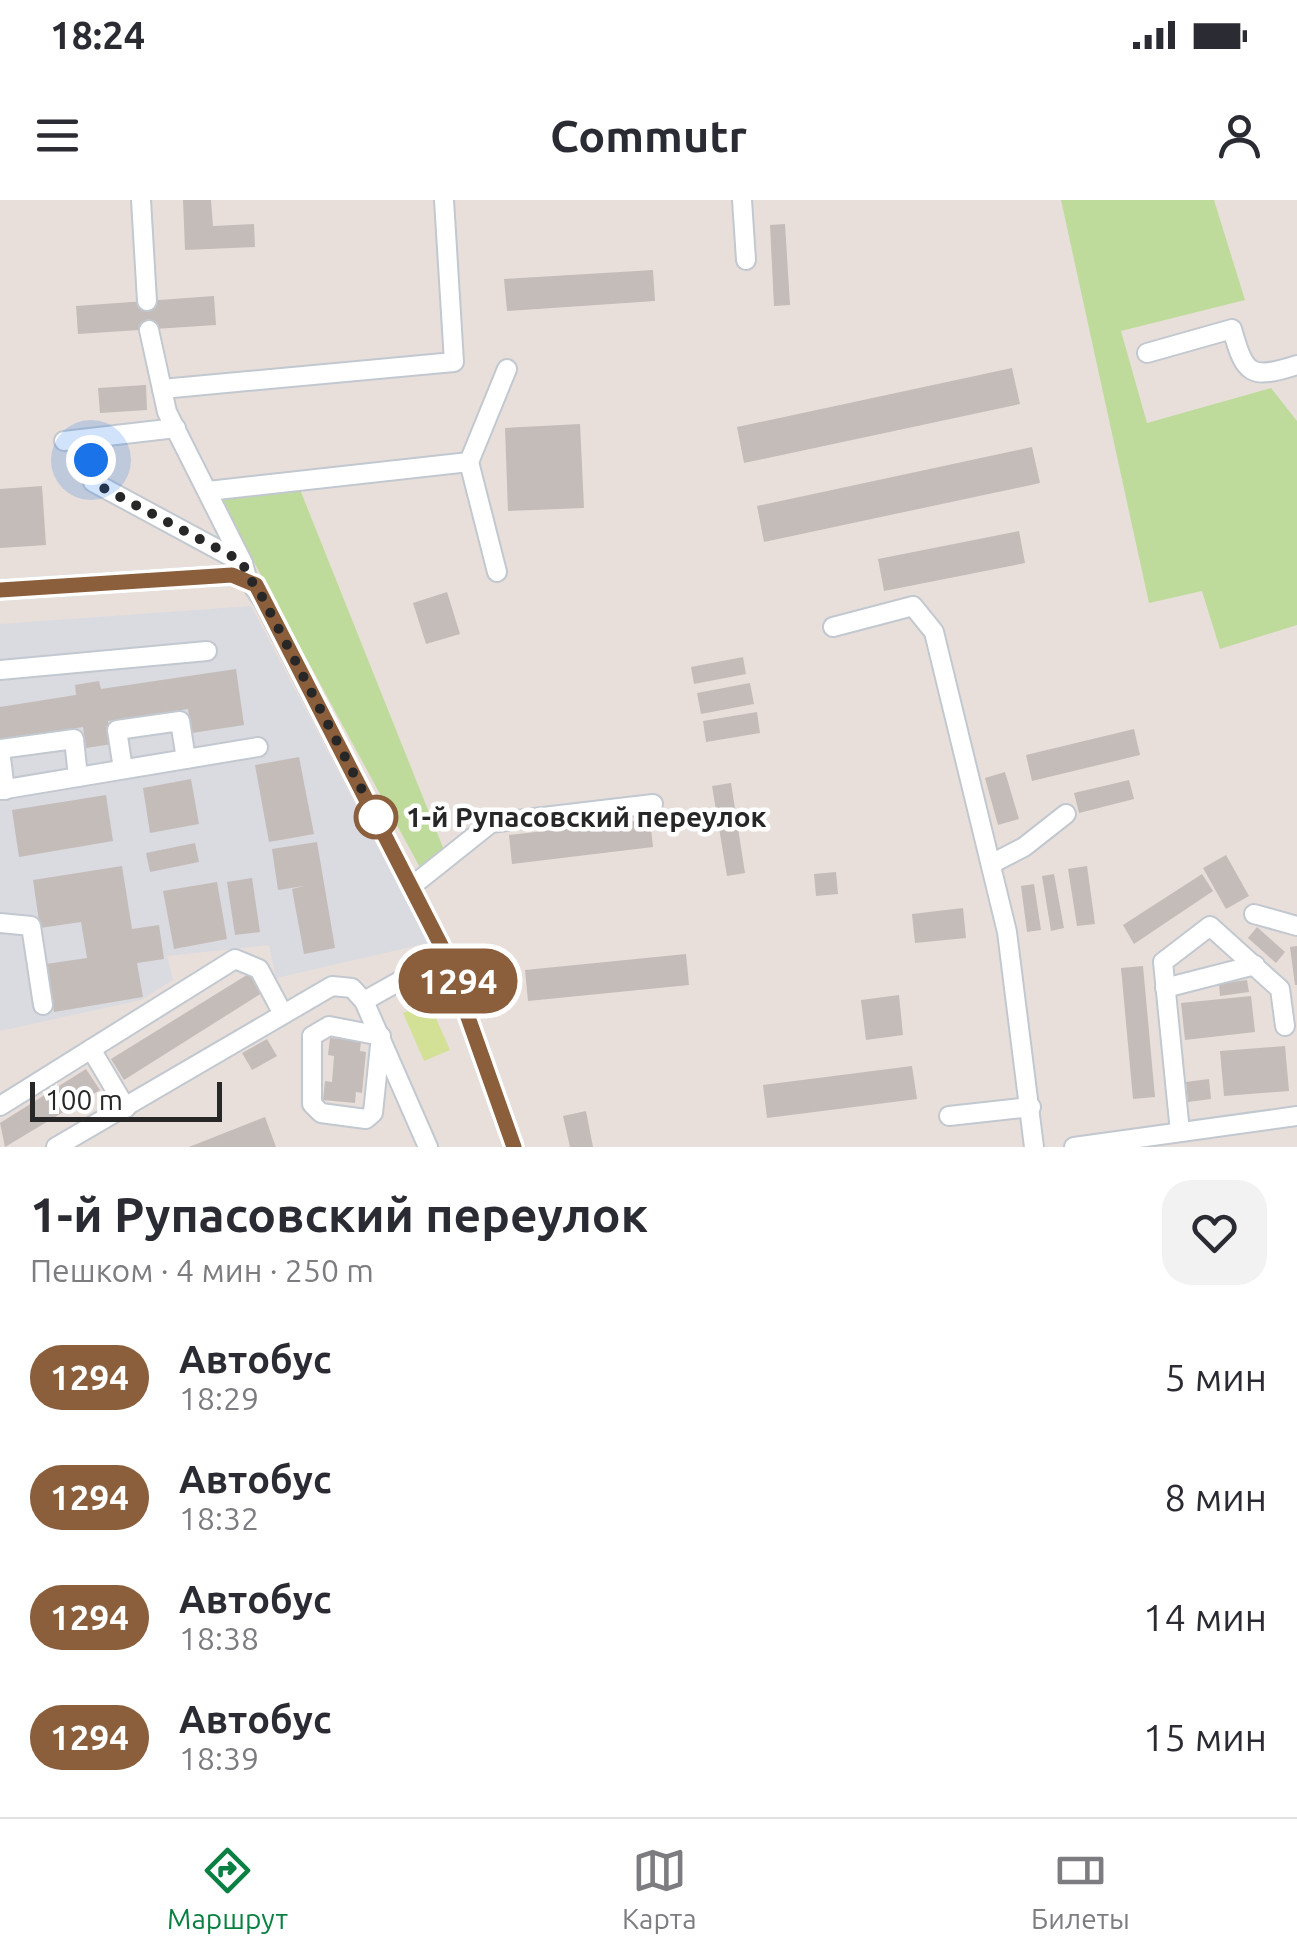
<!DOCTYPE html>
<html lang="ru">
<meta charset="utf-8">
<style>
:root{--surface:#fff;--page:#f2f2f3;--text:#2b2b33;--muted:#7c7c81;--line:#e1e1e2;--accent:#0b8043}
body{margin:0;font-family:Ubuntu,sans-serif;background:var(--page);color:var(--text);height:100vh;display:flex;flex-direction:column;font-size:38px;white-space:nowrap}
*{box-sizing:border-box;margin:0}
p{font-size:32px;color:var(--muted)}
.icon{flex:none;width:55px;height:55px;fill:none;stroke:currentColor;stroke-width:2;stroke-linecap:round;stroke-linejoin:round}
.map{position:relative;height:947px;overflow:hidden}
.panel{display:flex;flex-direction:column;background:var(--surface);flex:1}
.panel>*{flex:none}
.badge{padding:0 20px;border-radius:32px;font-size:35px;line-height:65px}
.scale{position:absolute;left:30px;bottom:25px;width:192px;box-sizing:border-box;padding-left:10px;border:5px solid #272727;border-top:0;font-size:28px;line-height:35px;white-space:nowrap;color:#272727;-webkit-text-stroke:8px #fff;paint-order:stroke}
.you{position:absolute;width:50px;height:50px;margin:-25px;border:8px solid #fff;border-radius:50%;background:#1a73e8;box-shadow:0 0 0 15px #1a73e833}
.map>.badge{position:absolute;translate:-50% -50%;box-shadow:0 0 0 5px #fff}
.round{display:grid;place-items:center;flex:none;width:105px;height:105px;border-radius:30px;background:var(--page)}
.summary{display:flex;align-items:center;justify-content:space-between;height:170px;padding:0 30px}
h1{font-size:48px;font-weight:600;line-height:75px}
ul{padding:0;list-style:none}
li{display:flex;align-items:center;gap:30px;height:120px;padding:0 30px}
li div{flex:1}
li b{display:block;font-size:38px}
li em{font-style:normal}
li .badge{min-width:110px;font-weight:700;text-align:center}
.status{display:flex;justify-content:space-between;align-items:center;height:70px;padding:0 50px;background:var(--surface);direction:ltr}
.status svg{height:28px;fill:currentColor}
header{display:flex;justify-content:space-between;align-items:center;height:130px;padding:0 30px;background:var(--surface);font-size:45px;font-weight:600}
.tabs{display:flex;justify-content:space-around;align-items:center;height:140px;border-top:2px solid var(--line);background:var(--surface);font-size:28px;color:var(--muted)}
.tabs a{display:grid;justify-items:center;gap:5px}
.tabs .current{color:var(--accent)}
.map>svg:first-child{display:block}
.industrial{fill:#dadae1}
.green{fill:#bfdb9b}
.pitch{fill:#d3e197}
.building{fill:#c4bcb9}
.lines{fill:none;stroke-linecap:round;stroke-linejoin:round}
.minor-casing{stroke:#c2c8d0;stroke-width:22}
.minor{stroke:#fff;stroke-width:18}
.line-casing{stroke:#fff;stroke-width:22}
.line{stroke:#8b5e3c;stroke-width:15}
.walk{stroke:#272727;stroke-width:10;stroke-dasharray:0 18}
.stop-dot{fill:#fff;stroke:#8b5e3c;stroke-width:5}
.labels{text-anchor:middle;stroke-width:9;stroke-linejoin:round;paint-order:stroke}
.stop-label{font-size:28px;font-weight:bold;fill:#272727;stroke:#fff;text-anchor:start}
</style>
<div class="status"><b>18:24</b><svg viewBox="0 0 49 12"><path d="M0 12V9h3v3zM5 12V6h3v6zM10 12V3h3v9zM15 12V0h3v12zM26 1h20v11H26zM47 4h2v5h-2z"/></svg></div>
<header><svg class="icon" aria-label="menu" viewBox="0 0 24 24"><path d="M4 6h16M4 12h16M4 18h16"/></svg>Commutr<svg class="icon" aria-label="person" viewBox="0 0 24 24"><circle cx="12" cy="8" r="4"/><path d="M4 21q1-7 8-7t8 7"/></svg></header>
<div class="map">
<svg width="1297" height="947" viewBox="0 0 1297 947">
<rect width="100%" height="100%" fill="#e8dfda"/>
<!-- industrial -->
<polygon class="industrial" points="251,406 428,743 276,778 269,745 167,756 173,780 141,800 0,831 0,424"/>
<!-- green -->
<g class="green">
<polygon points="1061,0 1214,0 1245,100 1121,131 1147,223 1271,188 1297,221 1297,425 1220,449 1202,391 1149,403"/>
<polygon points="299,287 446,655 423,673 219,298"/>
</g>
<!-- pitch -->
<polygon class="pitch" points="429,802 450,850 424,861 403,813"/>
<!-- building -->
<g class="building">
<polygon points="183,0 211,0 213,26 254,24 255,47 185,50"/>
<polygon points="785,24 790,105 774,106 770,25"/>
<polygon points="653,70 655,101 507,111 504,79"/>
<polygon points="214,96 216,125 78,134 76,106"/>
<polygon points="1012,168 1020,204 744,263 737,227"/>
<polygon points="146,185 147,210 100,213 98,188"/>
<polygon points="580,224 584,308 508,311 505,228"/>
<polygon points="1032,247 1040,283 764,342 757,306"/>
<polygon points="42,286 46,345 0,348 0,289"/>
<polygon points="1019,331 1025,363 884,391 878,359"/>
<polygon points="447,392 460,434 426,444 413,403"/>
<polygon points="743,457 746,474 694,484 691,467"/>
<polygon points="236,469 244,525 192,533 188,509 108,521 112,544 86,548 83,527 0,540 0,507 76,495 75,485 99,481 101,489"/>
<polygon points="750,483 754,504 701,514 697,493"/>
<polygon points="757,512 760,533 706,542 703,521"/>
<polygon points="1134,529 1140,555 1032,581 1026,555"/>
<polygon points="299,557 314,634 269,642 255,565"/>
<polygon points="1005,572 1019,619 998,625 985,578"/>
<polygon points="191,579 199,624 150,633 143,588"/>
<polygon points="1129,580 1134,599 1079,613 1074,593"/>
<polygon points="731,583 745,673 727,676 712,586"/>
<polygon points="106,595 113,641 19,657 12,610"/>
<polygon points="650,619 653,647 512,664 509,635"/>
<polygon points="317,642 335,748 304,754 292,689 304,686 278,690 272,649"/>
<polygon points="195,643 199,662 150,672 146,653"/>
<polygon points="1226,655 1249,696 1226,709 1203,668"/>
<polygon points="122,666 132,729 159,725 164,759 137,763 143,797 54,812 46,764 87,758 81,722 40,728 33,680"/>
<polygon points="1087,666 1095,724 1077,726 1068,669"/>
<polygon points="836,672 838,694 816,696 814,674"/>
<polygon points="1054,674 1064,728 1051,731 1042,676"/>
<polygon points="1202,674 1213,691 1134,744 1123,725"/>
<polygon points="252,678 260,732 235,735 227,682"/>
<polygon points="217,682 227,739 174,749 163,691"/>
<polygon points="1034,684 1041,730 1027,732 1021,686"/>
<polygon points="963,708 966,738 915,743 912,714"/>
<polygon points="1257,727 1285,752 1276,763 1248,738"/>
<polygon points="1297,746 1297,785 1295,785 1290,747"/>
<polygon points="686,754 689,785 528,801 525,770"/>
<polygon points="1143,766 1155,897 1133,899 1121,768"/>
<polygon points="250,773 262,793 124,880 111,859"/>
<polygon points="1247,780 1249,792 1220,796 1219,784"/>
<polygon points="899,795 903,835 866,840 861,800"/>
<polygon points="1251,796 1255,832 1185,840 1181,803"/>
<polygon points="330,838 361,841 360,851 366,852 362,893 356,892 355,903 323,900 325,881 332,882 334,856 328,855"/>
<polygon points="267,839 277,856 252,870 242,853"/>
<polygon points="1285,846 1289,891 1224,896 1220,851"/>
<polygon points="912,866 917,899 767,918 763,885"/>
<polygon points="86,869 100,890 5,947 0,923"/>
<polygon points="1209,879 1211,899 1188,902 1186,882"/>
<polygon points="586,911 593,947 570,947 563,916"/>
<polygon points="265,917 276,947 189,947"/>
</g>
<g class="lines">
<defs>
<g id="minor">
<polyline points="141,0 147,101"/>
<polyline points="742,0 746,60"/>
<polyline points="149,130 167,212 243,363 247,378"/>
<path d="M1147 153 1232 129C1245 175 1250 180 1297 165"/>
<polyline points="162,189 454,162 444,0"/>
<polyline points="89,239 93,282 243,363"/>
<polyline points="64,241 176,228"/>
<polyline points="469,262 497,372"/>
<polyline points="208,291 469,262 507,169"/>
<polyline points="247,378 263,400 446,755 514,947"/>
<polyline points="0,390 232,375 247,378"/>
<polyline points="833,427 913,406 934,432 1007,732 1034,947"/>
<polyline points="0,470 207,451"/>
<polyline points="0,549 74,539 78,577"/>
<polyline points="0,550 5,590"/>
<polyline points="123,569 117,530 180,521 186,559"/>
<polyline points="0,590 258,547"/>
<polyline points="993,663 1024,647 1066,614"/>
<polyline points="412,686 491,623 653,604"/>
<polyline points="1254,714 1297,726"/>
<polyline points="0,723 31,726 43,805"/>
<polyline points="1165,788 1255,765"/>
<polyline points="364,801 446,755"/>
<polygon points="329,826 381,836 373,913 366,919 321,913 312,904 312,836"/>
<polyline points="91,849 126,908"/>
<polyline points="0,906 235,759 259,769 283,814"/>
<polyline points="949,916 1031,907"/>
<polyline points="1180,932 1163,762 1210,726 1280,789 1285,826"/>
<polyline points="56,947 332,786 352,788 364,801 428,947"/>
<polyline points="1074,947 1297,916"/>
</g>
</defs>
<!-- minor casing -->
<use href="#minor" class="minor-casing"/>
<!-- minor -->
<use href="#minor" class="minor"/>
</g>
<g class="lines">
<defs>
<polyline id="line" points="0,390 232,375 256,385 446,755 514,947"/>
</defs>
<!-- line casing -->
<use href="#line" class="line-casing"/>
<!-- line -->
<use href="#line" class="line"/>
<!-- walk -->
<polyline class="walk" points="91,260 92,282 243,362 247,378 256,385 376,617"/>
</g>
<!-- markers -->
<circle class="stop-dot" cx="376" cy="617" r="20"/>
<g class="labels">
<!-- stop labels -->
<g class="stop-label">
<text x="406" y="627">1-й Рупасовский переулок</text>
</g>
</g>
</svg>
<div class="scale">100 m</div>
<div class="you" style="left:91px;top:260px"></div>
<b class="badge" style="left:458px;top:781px;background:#8b5e3c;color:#fff">1294</b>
</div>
<section class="panel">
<div class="summary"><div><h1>1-й Рупасовский переулок</h1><p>Пешком · 4 мин · 250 m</p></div><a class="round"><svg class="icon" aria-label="heart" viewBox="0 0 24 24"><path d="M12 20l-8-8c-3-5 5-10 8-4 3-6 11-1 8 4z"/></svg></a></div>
<ul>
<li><span class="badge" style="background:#8b5e3c;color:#fff">1294</span><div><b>Автобус</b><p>18:29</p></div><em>5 мин</em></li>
<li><span class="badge" style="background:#8b5e3c;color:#fff">1294</span><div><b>Автобус</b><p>18:32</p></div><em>8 мин</em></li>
<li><span class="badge" style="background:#8b5e3c;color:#fff">1294</span><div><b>Автобус</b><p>18:38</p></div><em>14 мин</em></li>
<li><span class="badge" style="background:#8b5e3c;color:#fff">1294</span><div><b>Автобус</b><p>18:39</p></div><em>15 мин</em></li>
</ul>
</section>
<nav class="tabs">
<a class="current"><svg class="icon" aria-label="directions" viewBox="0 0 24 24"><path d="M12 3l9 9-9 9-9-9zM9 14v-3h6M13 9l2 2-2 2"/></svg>Маршрут</a>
<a><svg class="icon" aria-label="map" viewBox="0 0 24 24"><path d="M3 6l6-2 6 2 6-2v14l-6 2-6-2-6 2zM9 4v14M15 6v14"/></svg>Карта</a>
<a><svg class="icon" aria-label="tickets" viewBox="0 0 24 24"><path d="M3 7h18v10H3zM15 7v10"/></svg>Билеты</a>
</nav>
